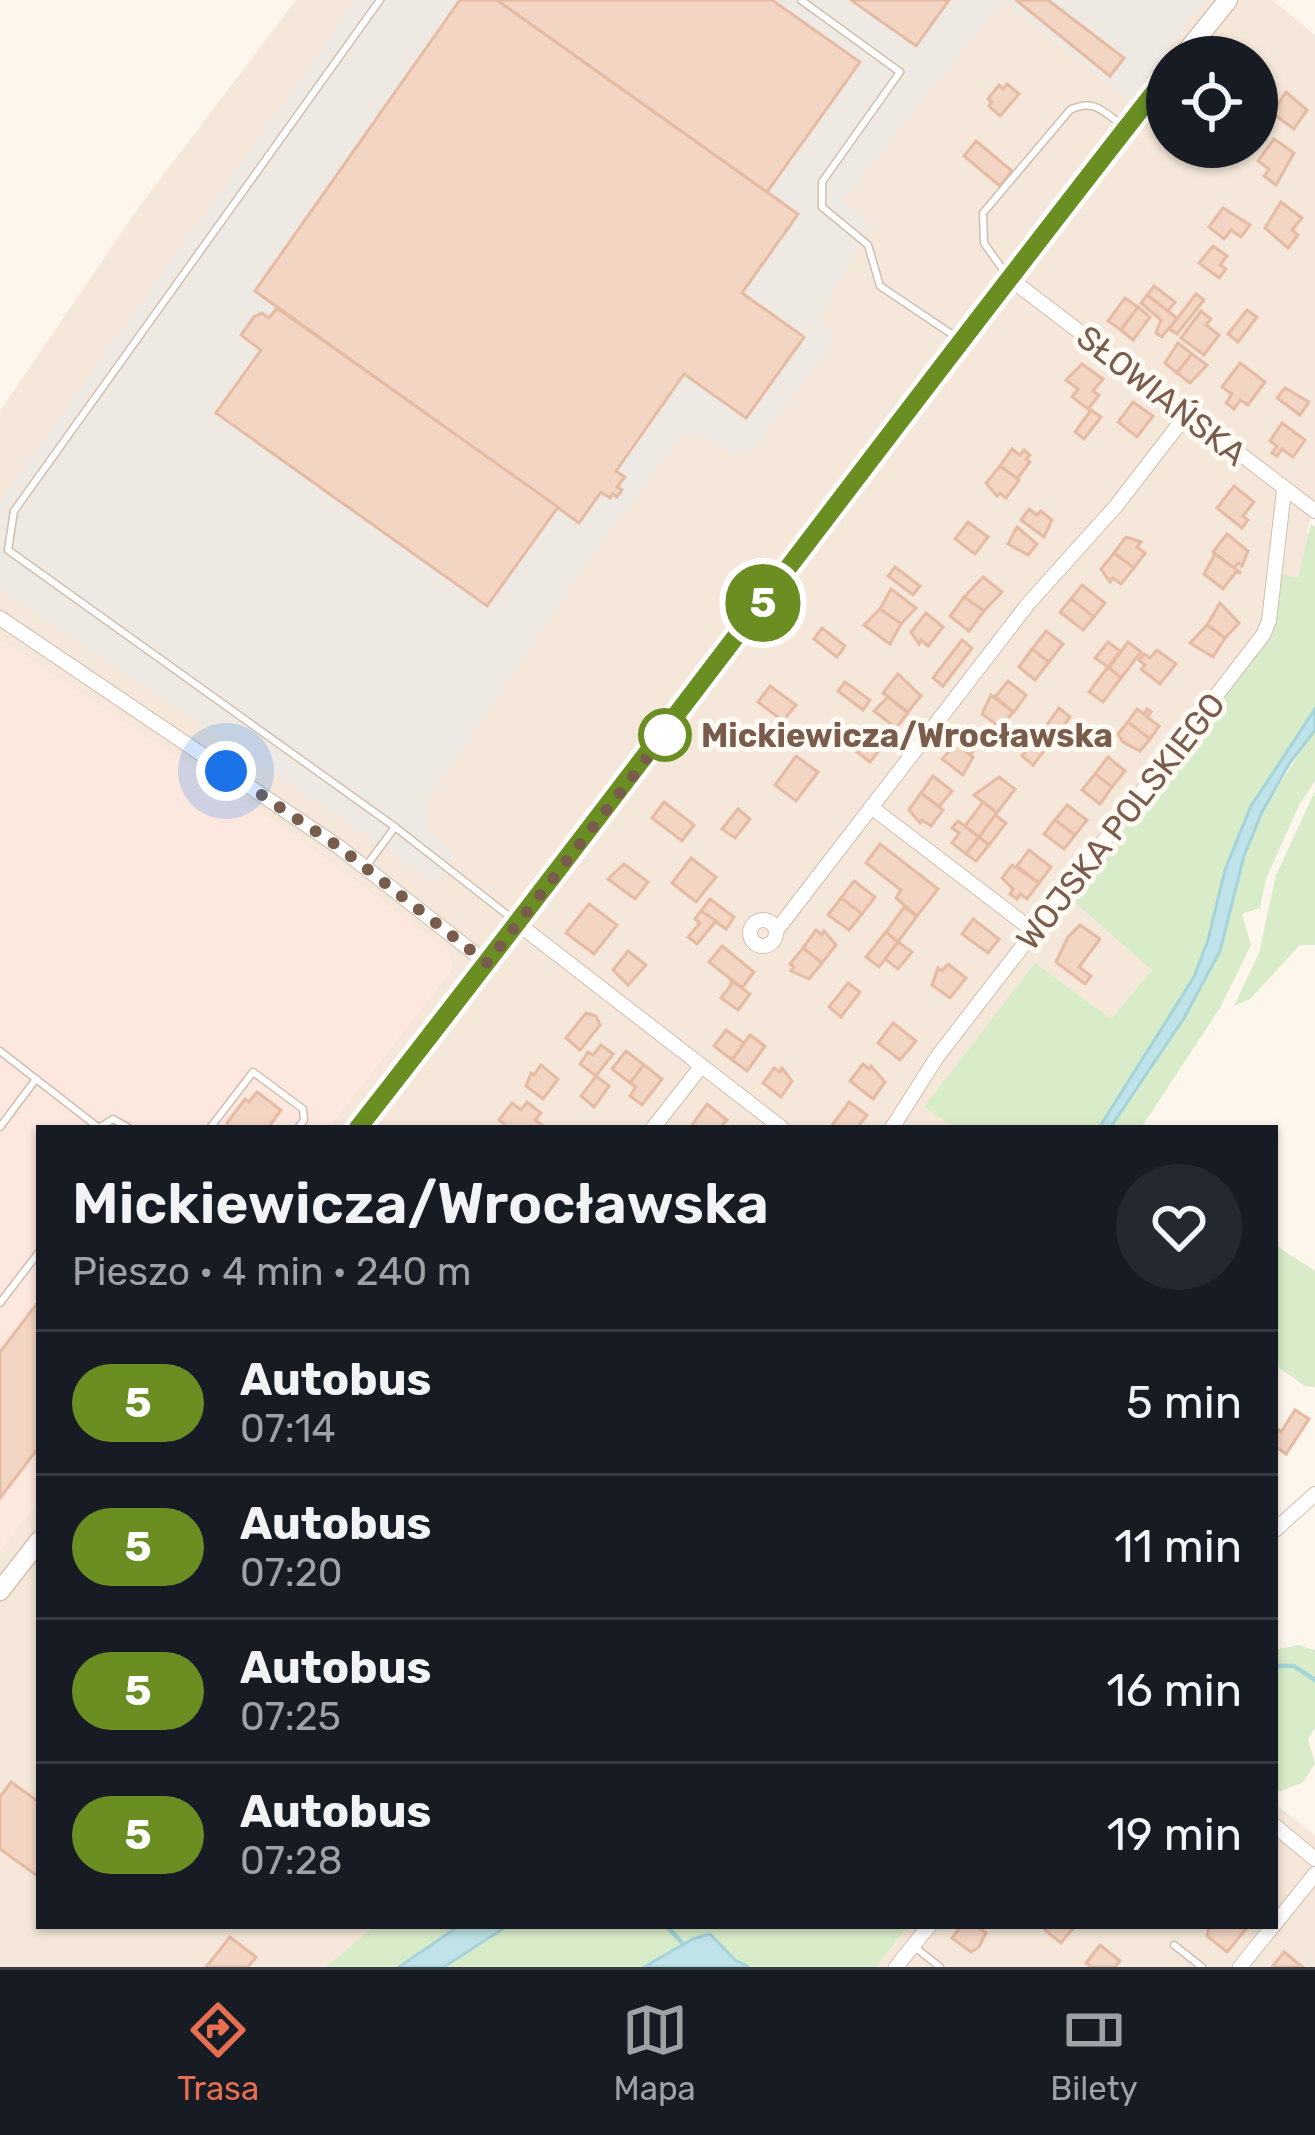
<!DOCTYPE html>
<html lang="pl">
<meta charset="utf-8">
<style>
:root{--surface:#171b24;--page:#242831;--text:#f1f3f6;--muted:#9ea1a6;--line:#363941;--accent:#e76f51}
body{margin:0;font-family:Rubik,sans-serif;background:var(--page);color:var(--text);height:100vh;display:flex;flex-direction:column;font-size:45px;white-space:nowrap}
*{box-sizing:border-box;margin:0}
p{font-size:39px;color:var(--muted)}
.icon{flex:none;width:66px;height:66px;fill:none;stroke:currentColor;stroke-width:2;stroke-linecap:round;stroke-linejoin:round}
.map{position:relative;flex:1;overflow:hidden}
.side{position:absolute;left:36px;top:1125px;width:1242px;height:804px;display:flex;flex-direction:column;background:var(--surface);border-radius:0px;box-shadow:0 3px 9px #0004}
.side>*{flex:none}
.badge{padding:0 24px;border-radius:39px;font-size:42px;line-height:78px}
.controls{position:absolute;left:1146px;top:36px;display:grid;gap:24px}
.controls a{display:grid;place-items:center;width:132px;height:132px;border-radius:50%;background:var(--surface);box-shadow:0 3px 9px #0004;font-size:60px}
.you{position:absolute;width:60px;height:60px;margin:-30px;border:9px solid #fff;border-radius:50%;background:#1a73e8;box-shadow:0 0 0 18px #1a73e833}
.map>.badge{position:absolute;translate:-50% -50%;box-shadow:0 0 0 6px #fff}
.round{display:grid;place-items:center;flex:none;width:126px;height:126px;border-radius:63px;background:var(--page)}
.summary{display:flex;align-items:center;justify-content:space-between;height:204px;padding:0 36px}
h1{font-size:57px;font-weight:600;line-height:90px}
ul{padding:0;list-style:none}
li{display:flex;align-items:center;gap:36px;height:144px;padding:0 36px;border-top:3px solid var(--line)}
li div{flex:1}
li b{display:block;font-size:45px}
li em{font-style:normal}
li .badge{min-width:132px;font-weight:700;text-align:center}
.menu{display:flex;justify-content:space-around;align-items:center;height:168px;border-top:3px solid var(--line);background:var(--surface);font-size:33px;color:var(--muted)}
.menu a{display:grid;justify-items:center;gap:6px}
.menu .selected{color:var(--accent)}
.map>svg:first-child{display:block}
.residential{fill:#f5e8da;fill-rule:evenodd}
.commercial{fill:#fde8e0}
.industrial{fill:#efe9e4}
.green{fill:#d8ecc9}
.water{fill:#bfe3e8;stroke:#a5d3da;stroke-width:3}
.lines{fill:none;stroke-linecap:round;stroke-linejoin:round}
.stream{stroke:#a5d3da;stroke-width:4.5}
.building{fill:#f3d5c3;stroke:#e6bba3;stroke-width:3}
.lane-casing{stroke:#d1beb0;stroke-width:9}
.street-casing{stroke:#d1beb0;stroke-width:16}
.secondary-casing{stroke:#d6c0b0;stroke-width:21}
.lane{stroke:#fff;stroke-width:6}
.street{stroke:#fff;stroke-width:14}
.secondary{stroke:#fff;stroke-width:18}
.line-casing{stroke:#fff;stroke-width:27}
.line{stroke:#6b8e23;stroke-width:18}
.walk{stroke:#7a5c4d;stroke-width:12;stroke-dasharray:0 21.6}
.stop-dot{fill:#fff;stroke:#6b8e23;stroke-width:6}
.labels{text-anchor:middle;stroke-width:10;stroke-linejoin:round;paint-order:stroke}
.street-label{font-size:33px;fill:#7a5c4d;stroke:#fffaf3}
.stop-label{font-size:33px;font-weight:bold;fill:#7a5c4d;stroke:#fffaf3;text-anchor:start}
</style>
<div class="map">
<svg width="1315" height="1967" viewBox="0 0 1315 1967">
<rect width="100%" height="100%" fill="#fdf6ec"/>
<!-- residential -->
<g class="residential">
<path d="M296 0H1272L1315 35V502L1307 532 1315 542 1204 895 1060 1128H39V1926H383L337 1967H0V411L139 207ZM1167 57H1257V147H1167Z"/>
<polygon points="1275,1804 1315,1835 1315,1967 876,1967 908,1926 1275,1926"/>
</g>
<!-- commercial -->
<polygon class="commercial" points="0,639 282,826 449,951 453,968 329,1128 39,1128 39,1501 0,1551"/>
<!-- industrial -->
<g class="industrial">
<polygon points="357,0 1002,0 843,201 871,224 820,317 835,339 754,448 733,455 698,434 683,434 587,561 426,801 426,826 454,855 436,883 0,589 0,501"/>
<polygon points="1003,0 1205,0 1129,100"/>
</g>
<!-- green -->
<g class="green">
<polygon points="1311,524 1315,527 1315,709 1251,806 1225,870 1208,940 1194,977 1099,1128 955,1128 924,1107 1035,963 1111,1019 1152,970 1072,900 1274,632 1283,574 1298,578"/>
<polygon points="1315,729 1315,781 1299,805 1266,879 1260,908 1242,914 1251,945 1220,1008 1141,1128 1110,1128 1184,1018 1220,951 1233,891 1262,812"/>
<polygon points="1315,791 1315,945 1300,945 1250,999 1234,1006 1259,953 1276,875"/>
<polygon points="1275,1245 1315,1271 1315,1387 1305,1386 1275,1365"/>
<polygon points="1298,1645 1315,1650 1315,1728 1308,1739 1315,1764 1302,1783 1275,1793 1275,1650"/>
<polygon points="375,1926 459,1926 399,1967 326,1967"/>
<polygon points="507,1926 908,1926 876,1967 749,1967 735,1960 710,1934 693,1939 644,1967 444,1967"/>
</g>
<!-- water -->
<g class="water">
<polygon points="1315,709 1315,730 1289,764 1262,812 1244,856 1220,951 1184,1018 1110,1128 1099,1128 1194,977 1208,940 1225,870 1251,806"/>
<polygon points="459,1926 507,1926 444,1967 399,1967"/>
<polygon points="710,1934 735,1960 749,1967 644,1967 693,1939"/>
</g>
<g class="lines">
<!-- stream -->
<g class="stream">
<polyline points="1275,1666 1294,1666 1315,1680"/>
<polyline points="667,1926 683,1944"/>
</g>
</g>
<!-- building -->
<g class="building">
<polygon points="460,0 497,0 798,214 742,293 804,337 746,418 684,374 616,471 625,477 617,487 622,490 617,497 613,494 610,498 601,492 579,523 255,291"/>
<polygon points="497,0 772,0 860,62 767,192"/>
<polygon points="851,0 949,0 916,46"/>
<polygon points="1016,0 1048,0 1124,58 1110,76"/>
<polygon points="1007,84 1019,94 1000,116 989,106 992,102 988,99 999,85 1003,89"/>
<polygon points="1286,92 1307,110 1294,129 1272,113"/>
<polygon points="1274,139 1294,153 1276,185 1264,176 1269,169 1258,161"/>
<polygon points="976,141 1012,171 1000,186 964,156"/>
<polygon points="1281,202 1302,218 1292,230 1298,235 1288,248 1265,228"/>
<polygon points="1223,208 1250,225 1241,237 1231,230 1224,239 1209,227"/>
<polygon points="1213,246 1227,256 1220,265 1226,269 1219,278 1199,263"/>
<polygon points="1154,286 1175,302 1168,311 1147,295"/>
<polygon points="1196,294 1204,300 1177,334 1169,329"/>
<polygon points="1147,295 1177,318 1162,337 1156,333 1161,320 1141,303"/>
<polygon points="1125,298 1138,307 1121,330 1108,321"/>
<polygon points="1138,307 1150,317 1133,340 1121,330"/>
<polygon points="277,308 558,507 487,606 216,413 261,350 241,335 254,317 262,313 269,318"/>
<polygon points="1247,310 1257,317 1238,342 1228,334"/>
<polygon points="1201,311 1211,319 1206,325 1219,335 1204,355 1181,338"/>
<polygon points="1178,343 1192,354 1177,373 1165,363"/>
<polygon points="1192,354 1207,365 1190,383 1177,373"/>
<polygon points="1240,363 1265,382 1248,405 1240,400 1234,409 1226,403 1232,394 1222,387"/>
<polygon points="1082,364 1103,379 1093,391 1099,395 1088,409 1072,397 1078,389 1066,380"/>
<polygon points="1285,388 1309,402 1300,415 1277,398"/>
<polygon points="1133,402 1153,416 1137,437 1118,422"/>
<polygon points="1091,410 1101,417 1084,439 1075,432"/>
<polygon points="1282,423 1305,440 1293,457 1282,449 1277,456 1272,453 1277,446 1270,441"/>
<polygon points="1012,449 1020,455 1024,450 1030,455 1026,459 1030,462 1017,479 1000,466"/>
<polygon points="1000,466 1019,480 1006,498 1000,493 997,496 986,483"/>
<polygon points="1234,486 1254,502 1243,516 1248,520 1242,528 1217,508"/>
<polygon points="1029,509 1037,515 1041,511 1052,520 1044,537 1021,520"/>
<polygon points="968,522 988,537 975,554 955,539"/>
<polygon points="1017,527 1037,544 1028,555 1008,544"/>
<polygon points="1227,534 1248,551 1242,566 1238,563 1234,568 1213,552"/>
<polygon points="1126,537 1141,542 1137,547 1145,553 1134,568 1114,553"/>
<polygon points="1114,553 1134,568 1121,584 1113,578 1110,582 1101,569"/>
<polygon points="1215,554 1241,573 1236,572 1223,589 1204,574"/>
<polygon points="895,567 920,586 913,595 888,576"/>
<polygon points="983,577 1002,592 984,611 964,597"/>
<polygon points="1082,585 1105,603 1094,617 1071,599"/>
<polygon points="891,589 916,608 901,624 880,609"/>
<polygon points="964,597 984,611 969,631 950,616"/>
<polygon points="1071,599 1094,617 1083,630 1060,612"/>
<polygon points="1220,603 1239,623 1225,638 1207,625"/>
<polygon points="880,609 901,624 890,644 864,625"/>
<polygon points="926,613 943,627 928,646 921,640 919,644 911,632"/>
<polygon points="1207,625 1225,638 1213,657 1190,643"/>
<polygon points="822,628 845,646 837,657 814,639"/>
<polygon points="1046,631 1063,644 1049,662 1032,649"/>
<polygon points="962,640 972,648 943,686 933,678"/>
<polygon points="1108,642 1120,651 1108,667 1095,658"/>
<polygon points="1128,642 1141,652 1121,678 1109,668"/>
<polygon points="1032,649 1049,662 1035,680 1019,667"/>
<polygon points="1157,650 1176,664 1160,684 1141,669 1145,665 1139,660 1144,654 1150,658"/>
<polygon points="1108,667 1121,678 1103,702 1089,692"/>
<polygon points="898,674 921,696 908,712 883,693"/>
<polygon points="1008,681 1026,695 1014,712 995,697"/>
<polygon points="845,682 870,700 863,710 838,691"/>
<polygon points="770,686 796,705 783,721 758,702"/>
<polygon points="991,695 1013,712 1001,728 982,714"/>
<polygon points="888,697 908,713 896,728 874,711"/>
<polygon points="1059,708 1070,717 1052,741 1041,733"/>
<polygon points="1137,709 1144,714 1147,709 1151,712 1147,717 1159,726 1150,739 1128,722"/>
<polygon points="1128,722 1150,739 1140,751 1123,742 1118,734"/>
<polygon points="968,725 982,740 970,755 958,745 961,741 958,738"/>
<polygon points="864,731 885,743 870,762 851,747"/>
<polygon points="1041,733 1052,741 1033,765 1022,756"/>
<polygon points="956,744 973,757 963,775 942,759"/>
<polygon points="796,756 818,772 796,801 775,785"/>
<polygon points="1108,757 1125,771 1112,787 1095,774"/>
<polygon points="1095,774 1112,787 1100,804 1082,790"/>
<polygon points="933,776 952,791 939,807 921,793"/>
<polygon points="999,777 1015,789 997,813 974,795"/>
<polygon points="921,793 943,810 931,826 922,820 920,823 909,810"/>
<polygon points="664,802 694,825 682,841 652,818"/>
<polygon points="983,802 997,813 979,837 965,826"/>
<polygon points="1067,805 1087,820 1075,835 1055,820"/>
<polygon points="738,809 750,819 735,838 722,829"/>
<polygon points="995,815 1006,823 989,845 979,837"/>
<polygon points="1055,820 1075,835 1064,849 1044,834"/>
<polygon points="958,821 979,837 966,854 952,843 959,833 952,828"/>
<polygon points="979,837 989,845 976,861 966,854"/>
<polygon points="880,844 938,889 917,916 896,898 901,890 866,863"/>
<polygon points="1029,850 1051,867 1039,883 1017,866"/>
<polygon points="691,858 716,877 696,902 672,883"/>
<polygon points="624,864 648,882 635,899 608,879"/>
<polygon points="1012,865 1039,883 1027,899 1020,894 1017,899 1010,894 1013,889 1002,878"/>
<polygon points="854,881 875,897 862,914 841,898"/>
<polygon points="841,898 862,914 849,930 828,915"/>
<polygon points="710,899 734,917 726,929 701,911"/>
<polygon points="589,904 617,925 594,954 566,933"/>
<polygon points="904,907 917,916 898,942 886,932"/>
<polygon points="701,911 716,921 697,944 688,937 700,923 695,919"/>
<polygon points="973,919 999,939 988,953 962,934"/>
<polygon points="1080,925 1100,939 1079,967 1091,976 1085,984 1056,962 1068,937"/>
<polygon points="816,930 822,935 824,931 836,945 822,963 803,948"/>
<polygon points="886,932 898,942 879,967 866,957"/>
<polygon points="898,942 912,952 898,969 885,959"/>
<polygon points="722,946 754,972 742,988 709,962"/>
<polygon points="803,948 822,963 809,979 791,971 794,967 790,964"/>
<polygon points="628,951 646,965 628,985 613,970"/>
<polygon points="948,964 966,978 950,998 932,985 938,968 942,971"/>
<polygon points="731,980 750,994 738,1010 721,998 731,985"/>
<polygon points="848,983 860,992 841,1017 829,1007"/>
<polygon points="586,1013 596,1016 600,1025 580,1050 566,1038"/>
<polygon points="893,1023 916,1041 900,1060 878,1043"/>
<polygon points="726,1030 744,1043 732,1060 714,1046"/>
<polygon points="750,1035 765,1046 747,1071 732,1060"/>
<polygon points="601,1045 613,1054 596,1076 580,1064 588,1052 593,1055"/>
<polygon points="626,1051 644,1065 630,1083 612,1069"/>
<polygon points="863,1064 869,1069 871,1066 885,1082 873,1099 850,1081"/>
<polygon points="541,1065 558,1079 543,1099 526,1086 531,1073 534,1075"/>
<polygon points="644,1065 662,1079 642,1105 630,1096 636,1087 630,1083"/>
<polygon points="774,1068 780,1072 782,1068 792,1081 781,1097 763,1083"/>
<polygon points="596,1076 609,1086 594,1107 581,1096"/>
<polygon points="257,1092 281,1110 268,1128 229,1128 227,1123 245,1099 249,1102"/>
<polygon points="527,1102 541,1113 535,1120 542,1125 540,1128 509,1128 499,1120 512,1103 521,1110"/>
<polygon points="849,1102 867,1115 857,1128 830,1128"/>
<polygon points="707,1104 727,1120 720,1128 690,1128"/>
<polygon points="39,1301 39,1447 0,1498 0,1352"/>
<polygon points="1295,1410 1309,1419 1286,1454 1275,1446 1275,1427 1281,1432"/>
<polygon points="11,1782 39,1802 39,1877 0,1849 0,1797"/>
<polygon points="961,1926 977,1926 986,1933 979,1947 971,1952 952,1938"/>
<polygon points="1046,1926 1075,1926 1061,1943 1045,1930"/>
<polygon points="1209,1926 1242,1926 1246,1929 1227,1952 1207,1936"/>
<polygon points="230,1937 256,1957 248,1967 206,1967"/>
<polygon points="1100,1945 1120,1961 1115,1967 1092,1967 1086,1963"/>
<polygon points="1284,1952 1300,1965 1303,1967 1272,1967"/>
</g>
<g class="lines">
<defs>
<g id="lane">
<polyline points="801,0 900,72 822,182 822,207 868,245 880,286 956,337"/>
<path d="M1008 277 984 243 983 213 1070 110C1094 98 1104 112 1123 126"/>
<polyline points="395,827 514,920"/>
<polyline points="367,865 395,827 8,550 14,511 380,0"/>
<polyline points="0,1051 36,1079"/>
<polyline points="0,1127 36,1079 99,1128"/>
<polyline points="99,1128 113,1119 129,1128"/>
<polyline points="210,1128 253,1072 303,1109 304,1120 298,1128"/>
<polyline points="0,1303 39,1252"/>
<polyline points="1174,1945 1202,1967"/>
<polyline points="916,1948 940,1967"/>
</g>
<g id="street">
<polyline points="1009,278 1315,511"/>
<polyline points="0,618 339,847 487,963"/>
<polyline points="871,807 1035,932"/>
<circle cx="763" cy="933" r="13"/>
<polyline points="517,923 782,1128"/>
<polyline points="776,931 1028,604 1116,506 1187,414"/>
<polyline points="653,1128 700,1068"/>
<polyline points="892,1128 937,1057 1263,635 1269,621 1284,490"/>
<polyline points="1275,1530 1315,1494"/>
<polyline points="1275,1826 1315,1859"/>
<polyline points="1275,1924 1315,1874"/>
<polyline points="896,1967 929,1926"/>
<polyline points="1240,1967 1273,1926"/>
</g>
<g id="secondary">
<polyline points="1182,57 1228,0"/>
<polyline points="358,1128 665,735 908,409 1167,77"/>
<polyline points="0,1591 39,1541"/>
</g>
</defs>
<!-- lane casing -->
<use href="#lane" class="lane-casing"/>
<!-- street casing -->
<use href="#street" class="street-casing"/>
<!-- secondary casing -->
<use href="#secondary" class="secondary-casing"/>
<!-- lane -->
<use href="#lane" class="lane"/>
<!-- street -->
<use href="#street" class="street"/>
<!-- secondary -->
<use href="#secondary" class="secondary"/>
</g>
<g class="lines">
<defs>
<path id="line" d="M358 1128C631 780 893 424 1167 76"/>
</defs>
<!-- line casing -->
<use href="#line" class="line-casing"/>
<!-- line -->
<use href="#line" class="line"/>
<!-- walk -->
<polyline class="walk" points="226,771 339,847 487,963 665,735"/>
</g>
<!-- markers -->
<circle class="stop-dot" cx="665" cy="735" r="24"/>
<g class="labels">
<!-- street labels -->
<g class="street-label">
<text transform="translate(1162 395) rotate(38)" y="12">SŁOWIAŃSKA</text>
<text transform="translate(1120 821) rotate(-52)" y="12">WOJSKA POLSKIEGO</text>
</g>
<!-- stop labels -->
<g class="stop-label">
<text x="701" y="747">Mickiewicza/Wrocławska</text>
</g>
</g>
</svg>
<div class="controls">
<a><svg class="icon" aria-label="locate" viewBox="0 0 24 24"><circle cx="12" cy="12" r="6"/><path d="M12 2v4M12 18v4M2 12h4M18 12h4"/></svg></a>
</div>
<div class="you" style="left:226px;top:771px"></div>
<b class="badge" style="left:763px;top:603px;background:#6b8e23;color:#fff">5</b>
<section class="side">
<div class="summary"><div><h1>Mickiewicza/Wrocławska</h1><p>Pieszo · 4 min · 240 m</p></div><a class="round"><svg class="icon" aria-label="heart" viewBox="0 0 24 24"><path d="M12 20l-8-8c-3-5 5-10 8-4 3-6 11-1 8 4z"/></svg></a></div>
<ul>
<li><span class="badge" style="background:#6b8e23;color:#fff">5</span><div><b>Autobus</b><p>07:14</p></div><em>5 min</em></li>
<li><span class="badge" style="background:#6b8e23;color:#fff">5</span><div><b>Autobus</b><p>07:20</p></div><em>11 min</em></li>
<li><span class="badge" style="background:#6b8e23;color:#fff">5</span><div><b>Autobus</b><p>07:25</p></div><em>16 min</em></li>
<li><span class="badge" style="background:#6b8e23;color:#fff">5</span><div><b>Autobus</b><p>07:28</p></div><em>19 min</em></li>
</ul>
</section>
</div>
<nav class="menu">
<a class="selected"><svg class="icon" aria-label="directions" viewBox="0 0 24 24"><path d="M12 3l9 9-9 9-9-9zM9 14v-3h6M13 9l2 2-2 2"/></svg>Trasa</a>
<a><svg class="icon" aria-label="map" viewBox="0 0 24 24"><path d="M3 6l6-2 6 2 6-2v14l-6 2-6-2-6 2zM9 4v14M15 6v14"/></svg>Mapa</a>
<a><svg class="icon" aria-label="tickets" viewBox="0 0 24 24"><path d="M3 7h18v10H3zM15 7v10"/></svg>Bilety</a>
</nav>
